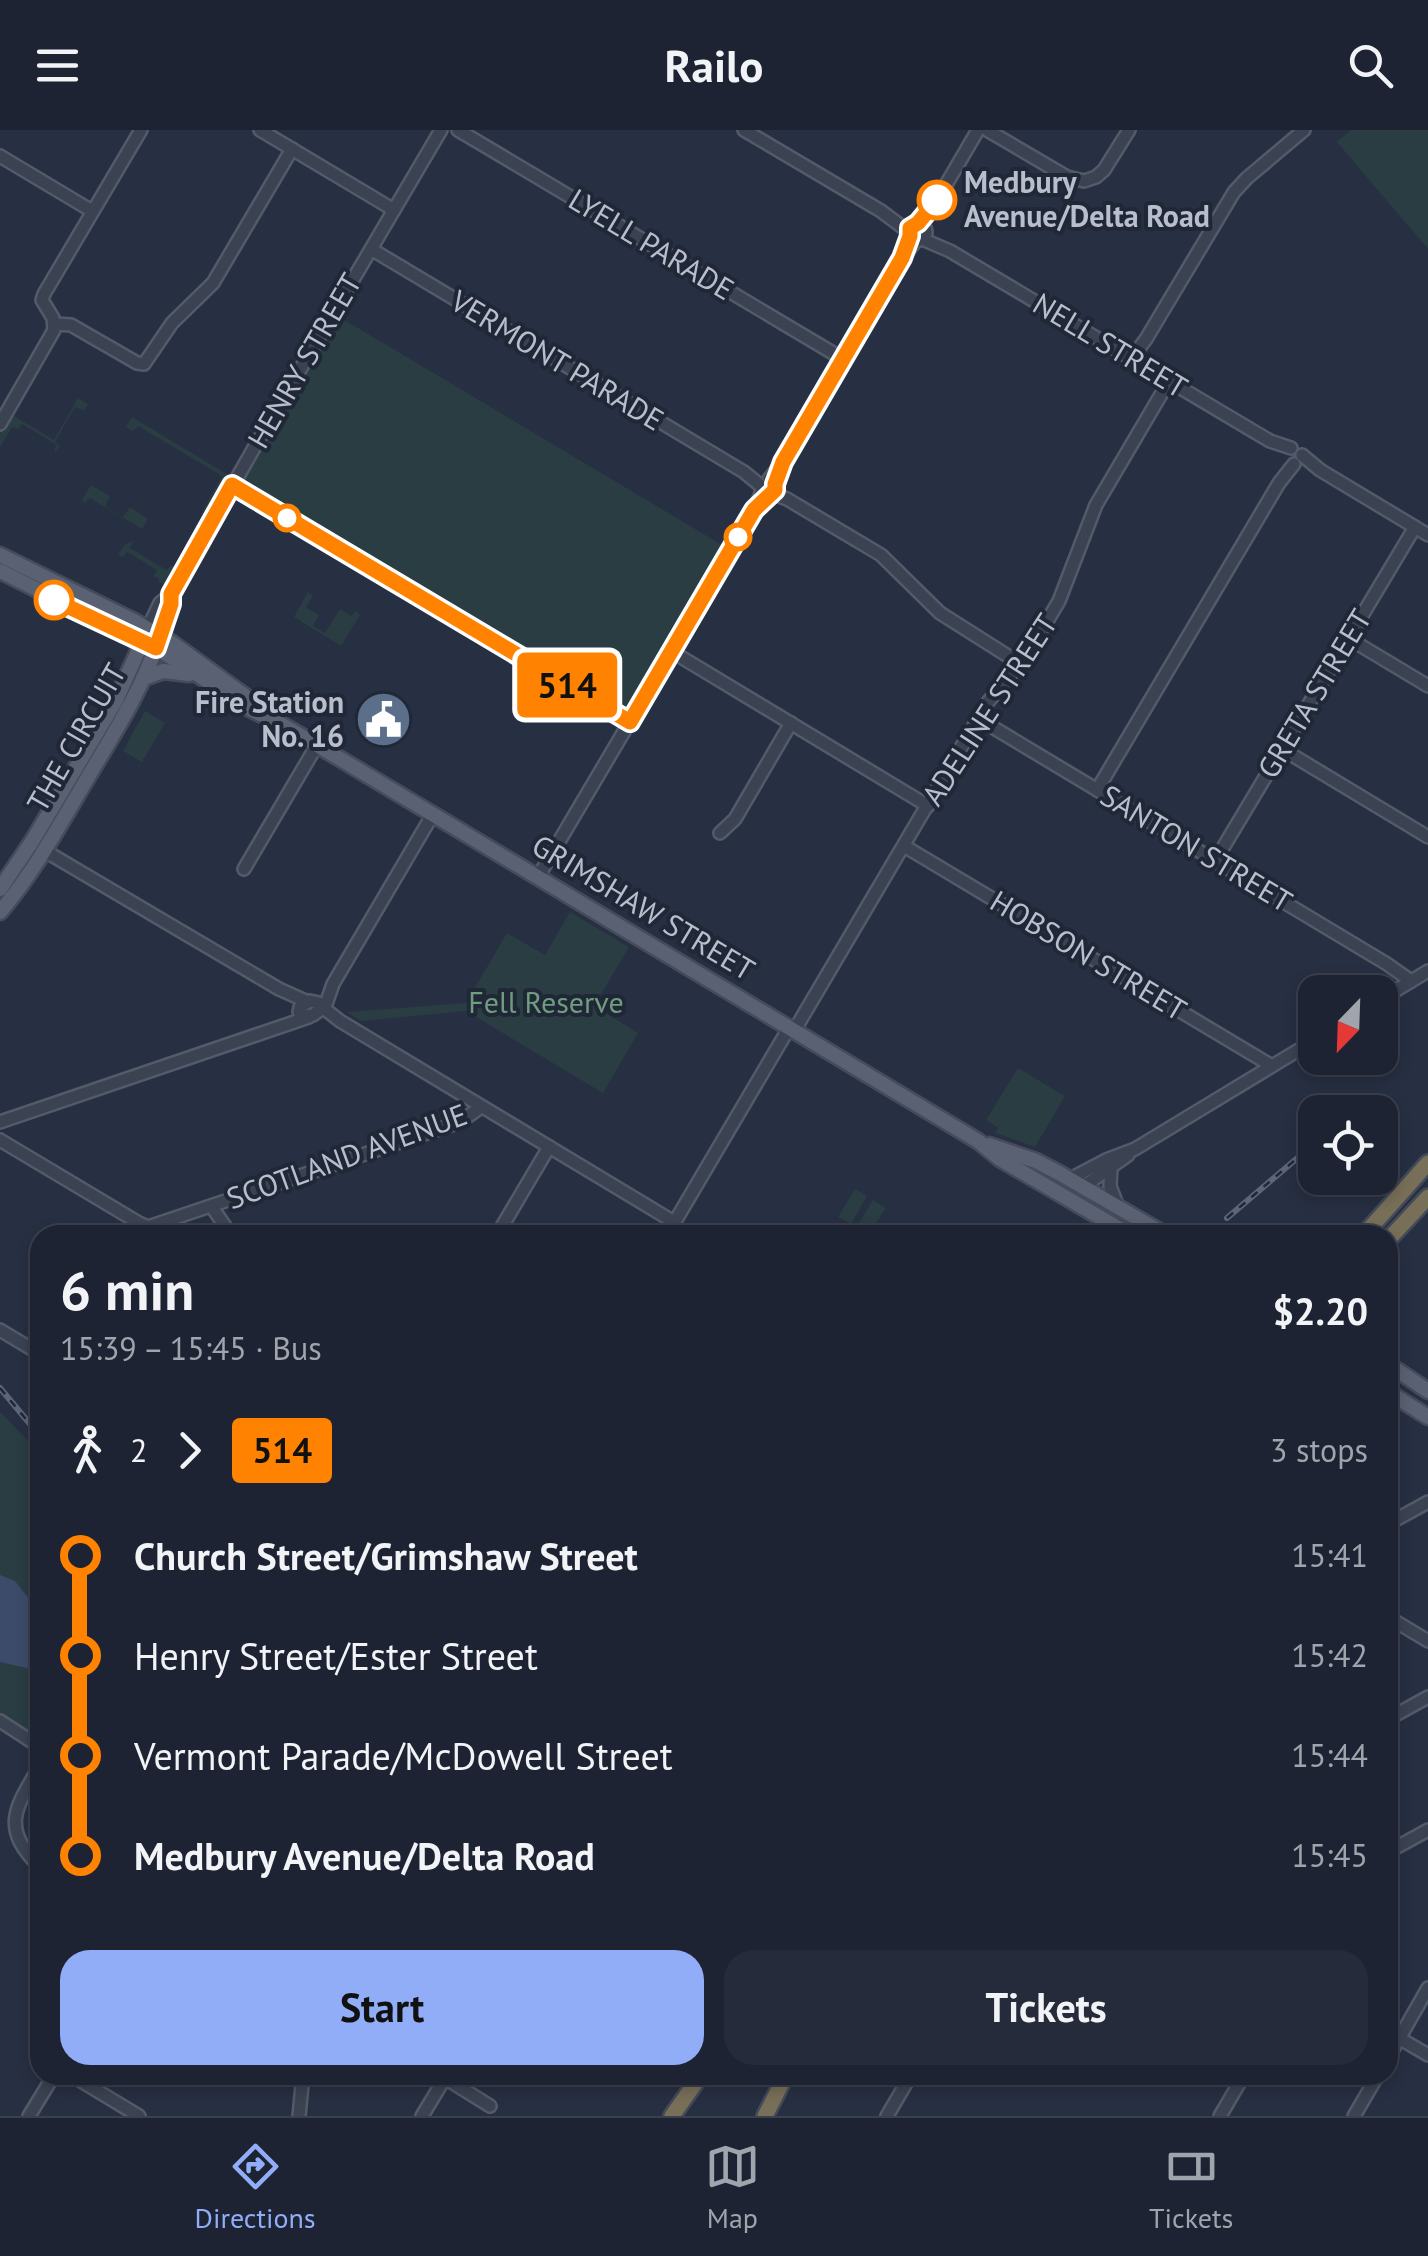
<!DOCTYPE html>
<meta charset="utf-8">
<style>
:root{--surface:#1d2332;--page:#252b3a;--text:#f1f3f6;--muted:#a0a4ac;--line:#3b404d;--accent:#91adf8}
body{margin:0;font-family:"PT Sans",sans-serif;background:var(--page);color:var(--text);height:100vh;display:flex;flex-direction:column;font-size:38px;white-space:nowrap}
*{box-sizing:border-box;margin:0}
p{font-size:32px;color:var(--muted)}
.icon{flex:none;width:55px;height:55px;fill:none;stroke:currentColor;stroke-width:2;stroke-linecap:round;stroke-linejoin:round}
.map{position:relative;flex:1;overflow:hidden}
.details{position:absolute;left:30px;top:1095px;width:1368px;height:860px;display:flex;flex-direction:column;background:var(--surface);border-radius:30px;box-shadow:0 5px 15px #0003,0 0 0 2px var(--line)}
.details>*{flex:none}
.badge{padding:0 20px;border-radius:8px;font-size:35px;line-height:65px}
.needle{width:65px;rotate:203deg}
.controls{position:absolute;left:1298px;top:845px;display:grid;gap:20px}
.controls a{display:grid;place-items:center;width:100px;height:100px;border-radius:20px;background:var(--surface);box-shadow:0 5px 15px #0003,0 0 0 2px var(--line);font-size:50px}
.map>.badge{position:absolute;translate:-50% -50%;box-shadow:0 0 0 5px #fff}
.legs{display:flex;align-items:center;gap:15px;height:110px;padding:0 30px;font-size:32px}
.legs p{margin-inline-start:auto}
.overview{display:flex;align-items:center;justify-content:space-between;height:170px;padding:0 30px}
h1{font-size:55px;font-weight:700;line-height:75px}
.primary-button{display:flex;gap:20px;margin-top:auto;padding:20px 30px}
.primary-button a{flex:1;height:115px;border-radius:30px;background:var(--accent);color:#111;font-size:40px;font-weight:700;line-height:115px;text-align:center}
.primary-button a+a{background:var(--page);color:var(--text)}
ul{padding:0 30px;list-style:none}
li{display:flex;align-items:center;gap:35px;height:100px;font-size:38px}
li i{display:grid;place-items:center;width:15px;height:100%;margin:0 12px;background:currentColor}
li i::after{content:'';width:25px;height:25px;margin:-12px;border:8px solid;border-radius:50%;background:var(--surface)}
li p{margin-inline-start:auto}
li:first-child i{background:linear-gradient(#0000 50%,currentColor 0)}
li:last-child i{background:linear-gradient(currentColor 50%,#0000 0)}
header{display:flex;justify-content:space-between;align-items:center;height:130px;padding:0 30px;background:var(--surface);font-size:45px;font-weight:700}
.menu{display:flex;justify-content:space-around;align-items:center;height:140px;border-top:2px solid var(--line);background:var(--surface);font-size:28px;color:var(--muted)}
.menu a{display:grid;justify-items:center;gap:5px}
.menu .on{color:var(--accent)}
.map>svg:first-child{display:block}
.green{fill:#293d43}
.water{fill:#3d4b6b}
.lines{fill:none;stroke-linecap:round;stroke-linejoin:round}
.minor-casing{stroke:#535a69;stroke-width:16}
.major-casing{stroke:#454b5b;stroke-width:19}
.highway-casing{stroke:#434a59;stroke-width:20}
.minor{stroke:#3b4252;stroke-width:11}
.major{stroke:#596172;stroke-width:14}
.highway{stroke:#786f58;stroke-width:15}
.rail-casing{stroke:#5d6579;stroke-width:6}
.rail{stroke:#202737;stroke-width:2.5;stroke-dasharray:8;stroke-linecap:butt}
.line-1-casing{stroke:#fff;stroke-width:22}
.line-1{stroke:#ff8200;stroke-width:15}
.stop-1-dot{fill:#fff;stroke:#ff8200;stroke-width:5}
.labels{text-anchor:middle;stroke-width:8;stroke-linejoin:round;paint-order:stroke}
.stop-label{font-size:30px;font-weight:bold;fill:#b8becc;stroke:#202737;text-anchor:start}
.street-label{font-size:30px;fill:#b8becc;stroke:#202737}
.poi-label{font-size:30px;font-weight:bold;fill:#b8becc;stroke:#202737;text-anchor:end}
.park-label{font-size:30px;fill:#709c7f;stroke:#202737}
</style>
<header><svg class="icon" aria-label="menu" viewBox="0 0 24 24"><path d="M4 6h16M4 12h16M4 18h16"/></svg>Railo<svg class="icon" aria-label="search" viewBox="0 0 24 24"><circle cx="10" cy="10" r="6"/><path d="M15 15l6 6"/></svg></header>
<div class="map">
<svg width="1428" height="1986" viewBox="0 0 1428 1986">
<rect width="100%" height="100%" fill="#272f42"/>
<!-- green -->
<g class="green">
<polygon points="1351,0 1428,0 1428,119 1337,12"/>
<polygon points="338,186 727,418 632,578 624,581 617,579 244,356 242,350 257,322"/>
<polygon points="78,268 88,274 84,281 75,277 55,312 60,316 56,322 54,321 57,315 22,294 18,299 12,297 0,317 0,303 11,284 54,310"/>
<polygon points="132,287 230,346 207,386 201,384 222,346 138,296 133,301 126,297"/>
<polygon points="91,355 110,366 105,376 123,387 130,377 148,389 142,399 90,368 84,373 82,370"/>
<polygon points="133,411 130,418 166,440 171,435 175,438 166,455 158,452 159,449 153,446 157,441 154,438 127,422 123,427 118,425 124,415"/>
<polygon points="308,462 313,466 306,477 319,485 313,496 325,503 340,479 352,486 355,481 360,485 341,516 294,487"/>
<polygon points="145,581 165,593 142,632 123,621"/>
<polygon points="570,782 629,817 594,876 638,903 603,963 466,881 361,891 347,882 466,873 507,803 545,825"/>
<polygon points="1018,938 1065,966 1035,1017 995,1003 998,998 986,990"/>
<polygon points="855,1059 867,1066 851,1094 838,1087"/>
<polygon points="873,1070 886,1078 868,1105 856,1098"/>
<polygon points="0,1282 40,1323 40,1608 0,1583"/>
</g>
<!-- water -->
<polygon class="water" points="0,1445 15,1451 40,1483 40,1541 0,1532"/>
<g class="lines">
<defs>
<g id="minor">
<polyline points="260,0 394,80"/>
<polyline points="458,0 843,229"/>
<polyline points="744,0 881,81 909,102"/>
<polyline points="987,0 1067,47 1084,51 1096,47 1104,40 1129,0"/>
<polyline points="0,26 92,81"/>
<polyline points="918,93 937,70 978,0"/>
<circle cx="918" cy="102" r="8"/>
<polyline points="922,109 950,121 1270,311 1291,318"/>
<polyline points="371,119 744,342 761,356"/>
<polyline points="55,194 71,195 137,233 144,234 172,193 213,153 292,19"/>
<polyline points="1131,229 1146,209 1234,62 1247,48 1304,0"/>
<polyline points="0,294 54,200 53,188 42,170 44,164 141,0"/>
<polyline points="1302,325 1320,340 1428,405"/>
<polyline points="769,349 783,332 902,128 917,110"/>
<polyline points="232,355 630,592"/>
<polyline points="771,363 787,369 881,425 940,483 1019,533"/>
<polyline points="148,498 160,473 171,464 258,311 441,0"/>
<polyline points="160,505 170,478 171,464"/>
<polyline points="1348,508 1428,556"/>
<polyline points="671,521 928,676"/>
<polyline points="979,589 1387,834 1411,851"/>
<polyline points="1282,619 1428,707"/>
<polyline points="1097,660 1279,353 1294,334"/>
<polyline points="720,703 735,689 791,593"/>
<polyline points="904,716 1272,936"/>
<polyline points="45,721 279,859 308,872"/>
<polyline points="1215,731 1415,397"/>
<polyline points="244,739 317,615"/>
<polyline points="538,747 755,380 762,360"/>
<polyline points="1380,870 1428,841"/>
<polygon points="310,871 319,873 320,880 313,885 302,886 299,882 300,877"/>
<polyline points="321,876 340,891 674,1092"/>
<polyline points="320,880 326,874 333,854 433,684"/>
<polyline points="794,901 988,572 1027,525 1059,471 1096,375 1169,251"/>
<polyline points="0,992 309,887"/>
<polyline points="0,1010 139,1093 148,1097 460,992 481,977"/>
<polyline points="1111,1038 1110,1056 1118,1077"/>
<polyline points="1070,1049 1106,1030 1135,1019 1315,910"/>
<polyline points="1083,1057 1128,1025"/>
<polyline points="212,1077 231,1105"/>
<polyline points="497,1105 549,1017"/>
<polyline points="667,1105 789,898"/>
<polyline points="0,1200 40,1224"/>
<polyline points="1388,1394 1428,1372"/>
<polyline points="1388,1487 1428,1511"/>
<polyline points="1388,1589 1428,1567"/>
<polyline points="0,1591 40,1617"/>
<path d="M40 1636C15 1678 0 1698 40 1737"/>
<polyline points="1388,1722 1428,1700"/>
<polyline points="1399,1908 1428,1925"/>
<polyline points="1388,1928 1428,1858"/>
<polyline points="71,1945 139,1986"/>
<polyline points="1083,1948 1087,1945"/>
<polyline points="29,1986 54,1945"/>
<polyline points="299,1986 303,1945"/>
<polyline points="422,1986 445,1948 490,1976"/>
<polyline points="887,1986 911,1945"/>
<polyline points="1220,1986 1244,1945"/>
<polyline points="1354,1986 1378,1945"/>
</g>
<g id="major">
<polyline points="0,425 134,491 172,513 263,579"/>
<polyline points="0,441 166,524 250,579 279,593 317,615 978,1011 1000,1029 1130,1105"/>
<polyline points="144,548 163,541 189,544"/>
<polyline points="0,759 33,710 115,572 146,504"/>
<path d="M0 782C35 741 60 694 88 647 114 603 142 560 158 511"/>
<polyline points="989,1015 1036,1031 1059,1043 1166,1105"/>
<polyline points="1388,1234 1428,1261"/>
<polyline points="1388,1262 1428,1287"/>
</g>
<g id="highway">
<polyline points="1364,1105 1428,1033"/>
<polyline points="1388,1110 1428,1067"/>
<polyline points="672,1986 701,1945"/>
<polyline points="765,1986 786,1945"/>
</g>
</defs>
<!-- minor casing -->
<use href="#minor" class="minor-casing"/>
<!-- major casing -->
<use href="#major" class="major-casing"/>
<!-- highway casing -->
<use href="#highway" class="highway-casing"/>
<!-- minor -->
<use href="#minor" class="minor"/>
<!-- major -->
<use href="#major" class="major"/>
<!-- highway -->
<use href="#highway" class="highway"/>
<defs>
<g id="rail">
<polyline points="1227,1088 1315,1013"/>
<polyline points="0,1258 40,1306"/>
</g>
</defs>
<!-- rail casing -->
<use href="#rail" class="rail-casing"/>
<!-- rail -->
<use href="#rail" class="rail"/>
</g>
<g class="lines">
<defs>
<polyline id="line-1" points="54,470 156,518 171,474 171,464 232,355 630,592 754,380 775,360 775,354 783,332 902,128 910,106 910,98 918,93 937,70"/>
</defs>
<!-- line-1 casing -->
<use href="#line-1" class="line-1-casing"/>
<!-- line-1 -->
<use href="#line-1" class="line-1"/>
</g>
<!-- icons -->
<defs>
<symbol id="civic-disc" viewBox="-11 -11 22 22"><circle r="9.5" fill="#5c6f8a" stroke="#202737"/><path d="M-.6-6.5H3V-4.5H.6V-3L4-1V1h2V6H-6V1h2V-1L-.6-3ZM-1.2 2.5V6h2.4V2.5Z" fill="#fff"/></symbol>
</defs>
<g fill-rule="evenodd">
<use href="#civic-disc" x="352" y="558" width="63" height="63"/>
</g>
<!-- markers -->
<g class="stop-1-dot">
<circle cx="937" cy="70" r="18"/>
<circle cx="287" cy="388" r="12"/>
<circle cx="738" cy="407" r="12"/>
<circle cx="54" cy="470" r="18"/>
</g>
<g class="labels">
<!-- stop labels -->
<g class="stop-label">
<text x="964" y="63">Medbury<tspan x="964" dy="34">Avenue/Delta Road</tspan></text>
</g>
<!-- street labels -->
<g class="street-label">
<text transform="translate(651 115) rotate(31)" y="10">LYELL PARADE</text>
<text transform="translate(1110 216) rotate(31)" y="10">NELL STREET</text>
<text transform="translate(305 231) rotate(-60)" y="10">HENRY STREET</text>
<text transform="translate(557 231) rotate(31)" y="10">VERMONT PARADE</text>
<text transform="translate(1315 564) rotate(-59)" y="10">GRETA STREET</text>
<text transform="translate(990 580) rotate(-57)" y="10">ADELINE STREET</text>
<text transform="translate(77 608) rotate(-60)" y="10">THE CIRCUIT</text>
<text transform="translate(1196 719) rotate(31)" y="10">SANTON STREET</text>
<text transform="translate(643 778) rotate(31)" y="10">GRIMSHAW STREET</text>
<text transform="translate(1088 826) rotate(31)" y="10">HOBSON STREET</text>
<text transform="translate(347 1027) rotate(-20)" y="10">SCOTLAND AVENUE</text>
</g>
<!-- poi labels -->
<g class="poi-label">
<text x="344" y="583">Fire Station<tspan x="344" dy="34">No. 16</tspan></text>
</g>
<!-- park labels -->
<g class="park-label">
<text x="546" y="883">Fell Reserve</text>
</g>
</g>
</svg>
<div class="controls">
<a><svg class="needle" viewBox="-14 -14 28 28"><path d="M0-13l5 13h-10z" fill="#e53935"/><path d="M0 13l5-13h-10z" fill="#a0a4ac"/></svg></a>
<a><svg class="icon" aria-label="locate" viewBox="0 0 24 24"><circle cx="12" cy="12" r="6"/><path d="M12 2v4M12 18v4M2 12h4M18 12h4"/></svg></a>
</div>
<b class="badge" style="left:567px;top:555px;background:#ff8200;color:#111">514</b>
<section class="details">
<div class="overview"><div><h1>6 min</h1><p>15:39 – 15:45 · Bus</p></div><b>$2.20</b></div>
<div class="legs"><svg class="icon" aria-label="walk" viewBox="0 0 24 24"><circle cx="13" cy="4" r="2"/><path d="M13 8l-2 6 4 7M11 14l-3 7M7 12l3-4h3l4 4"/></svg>2<svg class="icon" aria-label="forward" viewBox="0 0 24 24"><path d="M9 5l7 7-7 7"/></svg><b class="badge" style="background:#ff8200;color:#111">514</b><p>3 stops</p></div>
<ul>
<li><i style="color:#ff8200"></i><b>Church Street/Grimshaw Street</b><p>15:41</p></li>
<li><i style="color:#ff8200"></i><span>Henry Street/Ester Street</span><p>15:42</p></li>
<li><i style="color:#ff8200"></i><span>Vermont Parade/McDowell Street</span><p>15:44</p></li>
<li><i style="color:#ff8200"></i><b>Medbury Avenue/Delta Road</b><p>15:45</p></li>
</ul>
<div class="primary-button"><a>Start</a><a>Tickets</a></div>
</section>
</div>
<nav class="menu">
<a class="on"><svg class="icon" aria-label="directions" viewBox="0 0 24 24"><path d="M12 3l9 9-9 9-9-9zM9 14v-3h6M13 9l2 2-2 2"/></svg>Directions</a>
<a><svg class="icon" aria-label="map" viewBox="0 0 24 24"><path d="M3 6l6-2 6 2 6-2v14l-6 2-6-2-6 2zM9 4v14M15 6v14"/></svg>Map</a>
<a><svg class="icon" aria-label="tickets" viewBox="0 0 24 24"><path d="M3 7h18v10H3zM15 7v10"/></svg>Tickets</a>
</nav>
